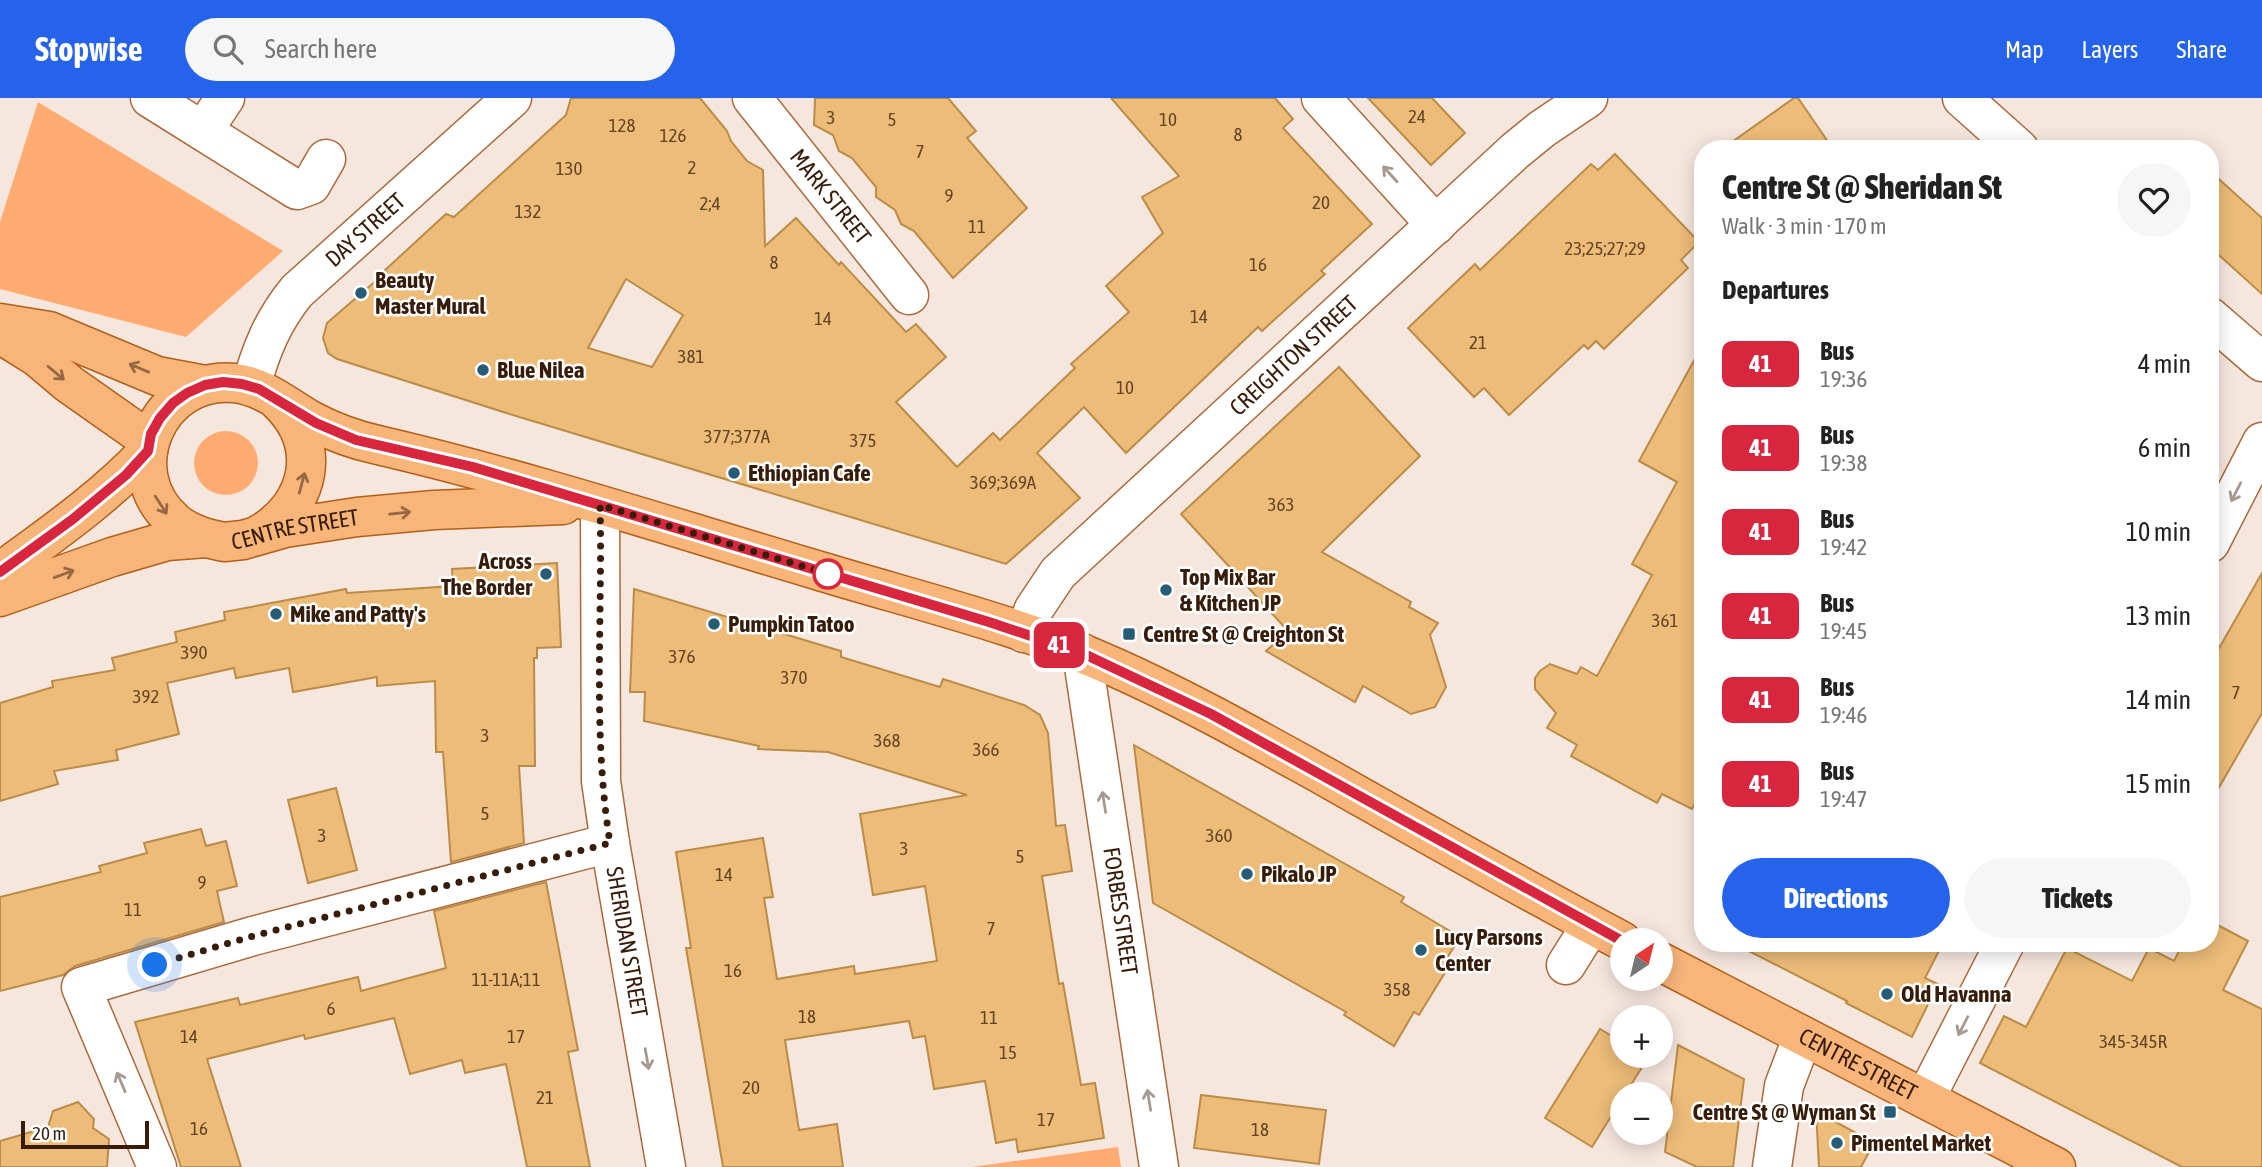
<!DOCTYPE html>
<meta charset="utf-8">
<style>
:root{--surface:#fff;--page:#f6f6f6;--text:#222;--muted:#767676;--accent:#2563eb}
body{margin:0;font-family:"Asap Condensed",sans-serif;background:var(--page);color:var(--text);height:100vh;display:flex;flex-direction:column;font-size:26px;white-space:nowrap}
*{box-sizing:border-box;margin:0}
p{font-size:23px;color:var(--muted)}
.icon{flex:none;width:38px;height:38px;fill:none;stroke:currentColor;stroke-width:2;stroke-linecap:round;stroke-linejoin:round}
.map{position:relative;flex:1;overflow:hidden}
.panel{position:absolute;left:1694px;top:42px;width:525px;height:812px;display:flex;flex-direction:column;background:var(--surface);border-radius:28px;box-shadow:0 4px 18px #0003}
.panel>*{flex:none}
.badge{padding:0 14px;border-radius:10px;font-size:24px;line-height:46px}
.needle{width:46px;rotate:35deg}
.fabs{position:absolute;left:1610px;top:830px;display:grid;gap:14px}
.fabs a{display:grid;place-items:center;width:63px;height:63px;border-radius:50%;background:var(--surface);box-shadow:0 4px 18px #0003;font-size:35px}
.scale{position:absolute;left:21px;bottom:18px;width:128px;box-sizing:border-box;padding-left:7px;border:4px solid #361c09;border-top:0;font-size:19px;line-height:24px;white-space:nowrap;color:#361c09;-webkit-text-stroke:5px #fff;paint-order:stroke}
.you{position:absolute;width:35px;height:35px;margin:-18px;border:5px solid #fff;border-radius:50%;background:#1a73e8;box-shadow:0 0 0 10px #1a73e833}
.map>.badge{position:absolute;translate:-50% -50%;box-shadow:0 0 0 4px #fff}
h2{padding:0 28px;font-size:26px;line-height:63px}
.round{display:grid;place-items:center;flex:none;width:74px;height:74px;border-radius:37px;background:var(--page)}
.overview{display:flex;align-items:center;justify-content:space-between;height:119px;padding:0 28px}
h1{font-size:33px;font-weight:800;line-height:52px}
.primary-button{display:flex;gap:14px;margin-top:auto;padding:14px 28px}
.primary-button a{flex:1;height:80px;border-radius:42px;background:var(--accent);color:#fff;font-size:28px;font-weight:800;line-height:80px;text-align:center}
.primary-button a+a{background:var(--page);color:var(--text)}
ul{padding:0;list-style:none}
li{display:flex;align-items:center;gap:21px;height:84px;padding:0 28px}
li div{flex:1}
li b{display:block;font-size:26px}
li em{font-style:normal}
li .badge{min-width:77px;font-weight:700;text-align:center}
header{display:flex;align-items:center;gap:42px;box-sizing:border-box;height:98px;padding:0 35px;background:var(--accent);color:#fff}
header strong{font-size:33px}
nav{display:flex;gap:38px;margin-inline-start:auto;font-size:24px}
.search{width:490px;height:63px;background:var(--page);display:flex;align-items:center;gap:18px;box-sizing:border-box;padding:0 24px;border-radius:38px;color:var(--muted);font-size:26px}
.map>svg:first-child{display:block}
.green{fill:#ffab72}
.building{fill:#edbc79;stroke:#bb8c48;stroke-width:2;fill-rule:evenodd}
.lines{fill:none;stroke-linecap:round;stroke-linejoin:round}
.minor-casing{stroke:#ab6a3d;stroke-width:41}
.major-casing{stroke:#b25f19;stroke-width:41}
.minor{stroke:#fff;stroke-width:38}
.major{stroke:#f8b57a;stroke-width:38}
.oneway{stroke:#a59990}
.oneway2{stroke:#976842}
.line-casing{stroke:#fff;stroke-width:16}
.line{stroke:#d7263d;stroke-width:10}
.walk{stroke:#361c09;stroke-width:7;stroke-dasharray:0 12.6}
.poi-dot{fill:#275c77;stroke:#fff;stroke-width:2.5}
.stop-dot{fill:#fff;stroke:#d7263d;stroke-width:3.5}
.labels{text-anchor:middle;stroke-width:5;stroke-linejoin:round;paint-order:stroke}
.number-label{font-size:19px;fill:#644425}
.street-label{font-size:23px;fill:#361c09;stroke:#fff}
.poi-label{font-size:23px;font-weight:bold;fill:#361c09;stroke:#fff;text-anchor:start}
</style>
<header>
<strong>Stopwise</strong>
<div class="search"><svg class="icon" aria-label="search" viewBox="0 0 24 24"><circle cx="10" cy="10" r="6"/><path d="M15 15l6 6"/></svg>Search here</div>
<nav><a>Map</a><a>Layers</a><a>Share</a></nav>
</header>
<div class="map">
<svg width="2262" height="1069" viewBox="0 0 2262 1069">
<rect width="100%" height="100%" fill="#f6e7de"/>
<!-- green -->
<g class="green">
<polygon points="38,4 71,24 283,153 186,239 0,191 0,124"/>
<circle cx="226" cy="365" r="32"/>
<polygon points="1118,1049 1121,1069 971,1069"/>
</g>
<!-- building -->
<g class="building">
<path d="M571 0H700L727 33 731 43 747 63 763 72 765 148 796 120 839 167 841 164 906 234 916 226 946 259 896 304 957 369 993 335 1000 342 1075 270 1071 266 1129 214 1106 188 1163 135 1142 99 1179 78 1111 0H1275L1293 21 1283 30 1372 126 1321 173 1325 176 1262 233 1258 229 1126 355 1084 309 1037 355 1080 400 1006 466 516 318 337 261 328 255 323 240 327 225 386 174 384 173 446 116 454 119 566 17ZM626 181 683 217 652 269 588 250Z"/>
<polygon points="815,0 948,0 976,33 967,40 1027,110 953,180 914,133 901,126 895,112 876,99 876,89 852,60 839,53 833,37 814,27"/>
<polygon points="1368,0 1432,0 1465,35 1431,67"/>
<polygon points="1794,0 1798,0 1833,51 1722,51"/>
<polygon points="1615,56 1699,144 1681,162 1688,170 1604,251 1596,243 1588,251 1584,247 1509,317 1484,290 1474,299 1408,230 1475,166 1480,172 1591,66 1598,72"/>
<polygon points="2210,73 2262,120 2262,196 2210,149"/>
<polygon points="1703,246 1703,691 1692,711 1662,696 1657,705 1571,658 1577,647 1547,630 1556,615 1535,591 1535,580 1540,573 1550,566 1577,576 1581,569 1597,578 1652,477 1632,466 1677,384 1639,363"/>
<polygon points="1339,269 1420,358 1322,454 1411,504 1409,509 1438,525 1430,537 1446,589 1435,609 1411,616 1363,588 1355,604 1266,553 1288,533 1181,416"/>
<polygon points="557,465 561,549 537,550 537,560 534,560 535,668 519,668 524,745 451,764 443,654 436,654 435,583 377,588 377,579 293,594 289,570 236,580 234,570 167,585 179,636 116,652 118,662 54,673 58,686 0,703 0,605 53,589 52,583 115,572 112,560 177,544 175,534 225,522 224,514 346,491 347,495 453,488 452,471"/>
<polygon points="2262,475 2262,615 2210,705 2210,566"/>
<polygon points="634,491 841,553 841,559 940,589 943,581 1024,607 1040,617 1048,635 1056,728 1065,727 1072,773 1042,778 1059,886 1063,885 1081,987 1095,985 1104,1040 1018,1054 1016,1041 996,1045 985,983 934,991 925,938 913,940 909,923 785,942 799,1032 837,1026 843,1069 723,1069 686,850 691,850 676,754 763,740 773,799 764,800 777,881 854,868 855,876 937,863 925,788 873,797 860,716 967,697 828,654 758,651 759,648 644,623 645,594 630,594"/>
<polygon points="1134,647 1404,799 1401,804 1460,839 1444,865 1449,868 1419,917 1414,914 1394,948 1344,917 1346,914 1153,805"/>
<polygon points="336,690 357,772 308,785 288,702"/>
<polygon points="201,731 206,748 226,743 237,788 217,793 224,824 75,868 63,877 0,893 0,799 101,774 99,768 147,755 144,745"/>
<polygon points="546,784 578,952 568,954 590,1069 527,1069 506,966 465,975 462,962 410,976 394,920 305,941 304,937 207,961 241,1069 181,1069 135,924 238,900 240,907 358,879 361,893 446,870 434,813"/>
<polygon points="2210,823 2248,843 2223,892 2262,911 2262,1069 2182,1069 1980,965 2004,918 2026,929 2067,850 2132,883 2149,850 2174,863 2183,845 2210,845"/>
<polygon points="1733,845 1943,845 1925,880 1938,886 1912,939 1846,905 1847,903"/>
<polygon points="1600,931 1622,944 1622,957 1644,957 1648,960 1625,996 1622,996 1622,1001 1592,1049 1545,1020"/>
<polygon points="1678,947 1744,981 1733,1069 1697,1069 1665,1054"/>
<polygon points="1201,997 1326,1012 1319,1066 1194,1050"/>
<polygon points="78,1004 94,1021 93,1030 109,1041 107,1069 0,1069 0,1043 48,1029 53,1013"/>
<polygon points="1816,1013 1874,1045 1861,1069 1819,1069"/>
</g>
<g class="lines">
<defs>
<g id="minor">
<polyline points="150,0 297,92 311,87 326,61"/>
<path id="s1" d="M752 0 909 197"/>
<polyline points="1321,0 1436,127"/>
<polyline points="1962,0 2019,51"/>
<polyline points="203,33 225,0"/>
<polyline points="2210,219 2262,264"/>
<path id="s2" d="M251 288C261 252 273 222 297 193L512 0"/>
<path id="s3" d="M600 407 601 683 610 745 666 1069"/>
<polyline points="2210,445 2262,344"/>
<path id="s4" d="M1024 535 1034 511 1058 475 1515 53 1542 31 1588 0"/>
<path id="s5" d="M1082 555 1159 1069"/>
<polyline points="1566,867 1591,827"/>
<polyline points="1925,1001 2005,845"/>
<polyline points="157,1069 81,889 253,838 610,745"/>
<polyline points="1772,1069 1784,988 1803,938"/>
</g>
<g id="major">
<polyline points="0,225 49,233 157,278 205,287"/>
<polyline points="0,236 37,259 69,286 150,343"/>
<path d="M260 436C311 406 323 347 279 304"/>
<path d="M206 440C194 436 184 432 175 424 116 374 158 278 234 285 264 288 287 309 312 323 333 334 355 342 378 347 528 382 675 430 823 474 919 503 1023 528 1114 569 1186 601 1255 640 1324 678 1423 734 1522 790 1622 843"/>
<path d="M0 474C52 436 104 400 148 353"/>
<path id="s6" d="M0 499 112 459 167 443 206 440 224 444 243 442 285 430 357 419 434 412 563 407"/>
<path id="s7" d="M1661 864 2056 1069"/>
</g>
</defs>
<!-- minor casing -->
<use href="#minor" class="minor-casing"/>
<!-- major casing -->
<use href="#major" class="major-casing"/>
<!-- minor -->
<use href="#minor" class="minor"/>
<!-- major -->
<use href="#major" class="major"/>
</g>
<!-- one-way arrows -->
<defs><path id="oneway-shaft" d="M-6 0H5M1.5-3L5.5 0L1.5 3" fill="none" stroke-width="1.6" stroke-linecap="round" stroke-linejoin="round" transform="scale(1.75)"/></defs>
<g class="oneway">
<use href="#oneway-shaft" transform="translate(1390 76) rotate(-132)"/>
<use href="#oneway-shaft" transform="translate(2236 394) rotate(117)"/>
<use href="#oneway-shaft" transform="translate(1104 704) rotate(-99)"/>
<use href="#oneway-shaft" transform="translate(1963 928) rotate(117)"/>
<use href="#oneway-shaft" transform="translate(647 961) rotate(80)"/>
<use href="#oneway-shaft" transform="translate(121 984) rotate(-113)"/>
<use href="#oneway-shaft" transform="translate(1149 1002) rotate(-99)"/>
</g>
<g class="oneway2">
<use href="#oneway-shaft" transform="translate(139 270) rotate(-157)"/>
<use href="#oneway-shaft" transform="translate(56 275) rotate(40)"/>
<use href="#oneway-shaft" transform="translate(302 385) rotate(-75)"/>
<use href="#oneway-shaft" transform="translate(161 407) rotate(57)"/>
<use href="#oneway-shaft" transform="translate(400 415) rotate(-6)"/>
<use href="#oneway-shaft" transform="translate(64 476) rotate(-20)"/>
</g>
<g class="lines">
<defs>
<polyline id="line" points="0,474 73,421 126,377 148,353 151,336 160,320 173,305 187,295 205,287 223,284 242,286 259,291 316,325 356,342 473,369 989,524 1082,555 1211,616 1622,843"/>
</defs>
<!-- line casing -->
<use href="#line" class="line-casing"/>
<!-- line -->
<use href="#line" class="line"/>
<!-- walk -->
<path class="walk" d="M155 867 253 838 610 745C592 633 603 519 600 407L832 477 828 476"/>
</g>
<!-- markers -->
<g class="poi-dot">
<circle cx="361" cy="195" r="7"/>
<circle cx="483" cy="272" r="7"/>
<circle cx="734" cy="375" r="7"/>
<circle cx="546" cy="476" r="7"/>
<circle cx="1166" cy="492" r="7"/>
<circle cx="276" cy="516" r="7"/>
<circle cx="714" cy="526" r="7"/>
<rect x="1122" y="529" width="14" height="14" rx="3.5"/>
<circle cx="1247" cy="776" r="7"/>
<circle cx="1421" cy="852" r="7"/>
<circle cx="1887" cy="896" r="7"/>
<rect x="1883" y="1007" width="14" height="14" rx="3.5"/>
<circle cx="1837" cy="1045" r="7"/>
</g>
<circle class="stop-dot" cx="828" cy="476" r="14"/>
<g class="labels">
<!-- number labels -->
<g class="number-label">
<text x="1417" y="25">24</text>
<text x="831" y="26">3</text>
<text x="892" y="28">5</text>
<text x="1168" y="28">10</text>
<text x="622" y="34">128</text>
<text x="1238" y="43">8</text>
<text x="673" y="44">126</text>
<text x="920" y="60">7</text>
<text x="692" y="76">2</text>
<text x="569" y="77">130</text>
<text x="949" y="104">9</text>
<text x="1321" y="111">20</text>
<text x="710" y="112">2;4</text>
<text x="528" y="120">132</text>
<text x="977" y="135">11</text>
<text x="1605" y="157">23;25;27;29</text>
<text x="774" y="171">8</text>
<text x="1258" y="173">16</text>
<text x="1199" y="225">14</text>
<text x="823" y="227">14</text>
<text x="1478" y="251">21</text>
<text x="691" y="265">381</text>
<text x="1125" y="296">10</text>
<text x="737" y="345">377;377A</text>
<text x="863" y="349">375</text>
<text x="1003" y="391">369;369A</text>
<text x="1281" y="413">363</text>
<text x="1665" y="529">361</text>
<text x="194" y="561">390</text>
<text x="682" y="565">376</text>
<text x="794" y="586">370</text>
<text x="2236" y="601">7</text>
<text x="146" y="605">392</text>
<text x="485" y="644">3</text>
<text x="887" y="649">368</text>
<text x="986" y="658">366</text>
<text x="485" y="722">5</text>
<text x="322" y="744">3</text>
<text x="1219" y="744">360</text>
<text x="904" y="757">3</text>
<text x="1020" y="765">5</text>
<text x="724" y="783">14</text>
<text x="202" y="791">9</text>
<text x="133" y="818">11</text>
<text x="991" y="837">7</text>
<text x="733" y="879">16</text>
<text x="506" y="888">11-11A;11</text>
<text x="1397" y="898">358</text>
<text x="331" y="917">6</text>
<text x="807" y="925">18</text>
<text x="989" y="926">11</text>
<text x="189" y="945">14</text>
<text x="516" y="945">17</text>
<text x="2133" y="950">345-345R</text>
<text x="1008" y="961">15</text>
<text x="751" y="996">20</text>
<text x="545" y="1006">21</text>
<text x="1046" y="1028">17</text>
<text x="199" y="1037">16</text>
<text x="1260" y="1038">18</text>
</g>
<!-- street labels -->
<g class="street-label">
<text dy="8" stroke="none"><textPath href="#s1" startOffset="126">MARK STREET</textPath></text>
<text dy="8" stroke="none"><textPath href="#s2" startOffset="198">DAY STREET</textPath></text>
<text dy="8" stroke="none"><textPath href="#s4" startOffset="390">CREIGHTON STREET</textPath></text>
<text dy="8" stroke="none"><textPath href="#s6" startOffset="306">CENTRE STREET</textPath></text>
<text dy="8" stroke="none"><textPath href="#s5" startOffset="261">FORBES STREET</textPath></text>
<text dy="8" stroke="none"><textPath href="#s3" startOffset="439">SHERIDAN STREET</textPath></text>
<text dy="8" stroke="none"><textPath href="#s7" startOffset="222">CENTRE STREET</textPath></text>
</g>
<!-- poi labels -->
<g class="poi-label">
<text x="375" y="190">Beauty<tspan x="375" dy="26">Master Mural</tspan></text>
<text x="497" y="280">Blue Nilea</text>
<text x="748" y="383">Ethiopian Cafe</text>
<text x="532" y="471" text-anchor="end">Across<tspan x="532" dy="26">The Border</tspan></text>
<text x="1180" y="487">Top Mix Bar<tspan x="1180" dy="26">&amp; Kitchen JP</tspan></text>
<text x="290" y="524">Mike and Patty's</text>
<text x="728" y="534">Pumpkin Tatoo</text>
<text x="1143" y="544">Centre St @ Creighton St</text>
<text x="1261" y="784">Pikalo JP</text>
<text x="1435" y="847">Lucy Parsons<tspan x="1435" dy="26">Center</tspan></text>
<text x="1901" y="904">Old Havanna</text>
<text x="1876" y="1022" text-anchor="end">Centre St @ Wyman St</text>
<text x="1851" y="1053">Pimentel Market</text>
</g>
</g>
</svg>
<div class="fabs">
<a><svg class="needle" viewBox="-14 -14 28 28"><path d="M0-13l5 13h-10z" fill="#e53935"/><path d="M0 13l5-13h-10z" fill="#767676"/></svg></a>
<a>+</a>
<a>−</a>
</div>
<div class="scale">20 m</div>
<div class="you" style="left:155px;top:867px"></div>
<b class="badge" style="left:1059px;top:547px;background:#d7263d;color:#fff">41</b>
<section class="panel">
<div class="overview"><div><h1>Centre St @ Sheridan St</h1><p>Walk · 3 min · 170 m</p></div><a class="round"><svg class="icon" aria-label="heart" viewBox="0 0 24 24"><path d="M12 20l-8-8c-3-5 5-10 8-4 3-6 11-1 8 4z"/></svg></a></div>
<h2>Departures</h2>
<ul>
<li><span class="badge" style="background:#d7263d;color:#fff">41</span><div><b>Bus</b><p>19:36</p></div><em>4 min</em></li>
<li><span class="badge" style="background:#d7263d;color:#fff">41</span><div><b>Bus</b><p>19:38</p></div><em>6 min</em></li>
<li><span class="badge" style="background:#d7263d;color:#fff">41</span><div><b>Bus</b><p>19:42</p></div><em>10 min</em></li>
<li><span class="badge" style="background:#d7263d;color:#fff">41</span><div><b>Bus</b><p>19:45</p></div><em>13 min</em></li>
<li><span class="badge" style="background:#d7263d;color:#fff">41</span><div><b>Bus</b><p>19:46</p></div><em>14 min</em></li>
<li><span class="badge" style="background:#d7263d;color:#fff">41</span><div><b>Bus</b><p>19:47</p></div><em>15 min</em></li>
</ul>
<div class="primary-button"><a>Directions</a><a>Tickets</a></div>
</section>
</div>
